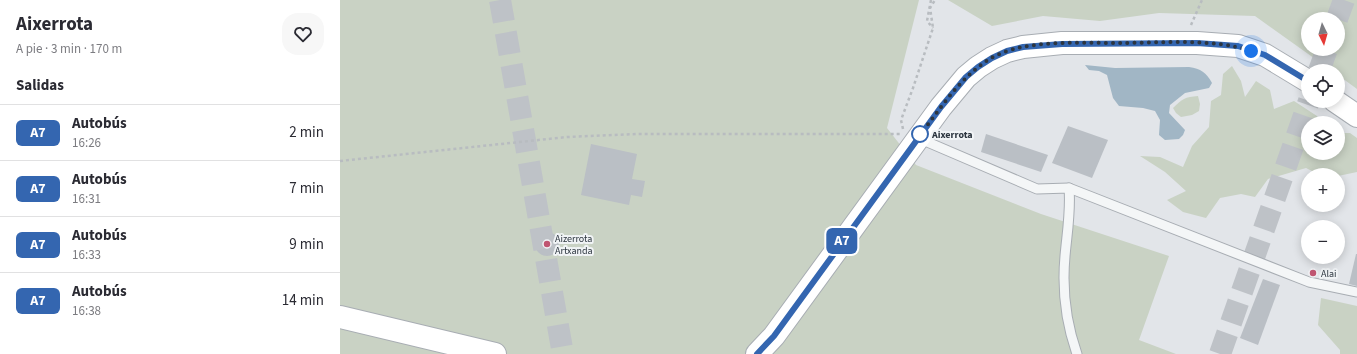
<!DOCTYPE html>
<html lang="es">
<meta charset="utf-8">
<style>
:root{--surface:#fff;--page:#f7f7f7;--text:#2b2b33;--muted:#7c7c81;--line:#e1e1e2}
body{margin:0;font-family:"Source Sans 3",sans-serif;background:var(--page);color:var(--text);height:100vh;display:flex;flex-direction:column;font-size:15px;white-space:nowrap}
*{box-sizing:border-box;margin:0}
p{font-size:13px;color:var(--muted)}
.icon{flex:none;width:22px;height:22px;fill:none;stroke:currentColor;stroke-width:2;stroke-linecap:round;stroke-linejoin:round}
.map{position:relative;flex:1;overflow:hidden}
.details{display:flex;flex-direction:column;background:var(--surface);width:340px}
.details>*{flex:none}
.badge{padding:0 8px;border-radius:6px;font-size:14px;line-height:26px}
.needle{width:26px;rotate:175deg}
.fabs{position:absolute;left:961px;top:12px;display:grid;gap:8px}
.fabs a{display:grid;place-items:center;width:44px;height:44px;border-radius:50%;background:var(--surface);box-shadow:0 2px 10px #0003;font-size:20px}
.you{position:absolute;width:20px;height:20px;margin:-10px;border:3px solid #fff;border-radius:50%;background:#1a73e8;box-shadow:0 0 0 6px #1a73e833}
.map>.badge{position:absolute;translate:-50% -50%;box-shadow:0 0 0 2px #fff}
h2{padding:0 16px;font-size:15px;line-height:36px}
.round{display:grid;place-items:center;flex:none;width:42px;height:42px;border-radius:16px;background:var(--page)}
.overview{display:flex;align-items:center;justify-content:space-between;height:68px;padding:0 16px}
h1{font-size:19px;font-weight:700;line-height:30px}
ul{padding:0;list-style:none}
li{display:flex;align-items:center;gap:12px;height:56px;padding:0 16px;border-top:1px solid var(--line)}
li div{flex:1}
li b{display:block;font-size:15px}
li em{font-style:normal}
li .badge{min-width:44px;font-weight:700;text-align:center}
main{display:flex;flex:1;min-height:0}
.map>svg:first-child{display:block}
.green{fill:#c9d2c4;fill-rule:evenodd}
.water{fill:#a1b6c5}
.building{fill:#babfc5}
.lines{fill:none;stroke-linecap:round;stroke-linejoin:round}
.highway-tunnel{stroke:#bec2c7;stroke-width:22;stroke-dasharray:22 11;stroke-linecap:butt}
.lane-casing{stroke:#a8adb3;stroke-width:11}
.secondary-casing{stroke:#a8adb3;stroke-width:24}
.path{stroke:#b8bcc0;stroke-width:2.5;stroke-dasharray:3 3;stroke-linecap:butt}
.lane{stroke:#f4f6f7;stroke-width:9}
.secondary{stroke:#fff;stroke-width:22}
.line-casing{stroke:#fff;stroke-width:9}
.line{stroke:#3466b0;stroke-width:6}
.walk{stroke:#2c353f;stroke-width:4;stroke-dasharray:0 7.2}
.stop-dot{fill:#fff;stroke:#3466b0;stroke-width:2}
.poi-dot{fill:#c05571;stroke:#f1f4f6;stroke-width:1.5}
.labels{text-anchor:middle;stroke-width:4;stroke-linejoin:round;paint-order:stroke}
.stop-label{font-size:10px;font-weight:bold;fill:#2c353f;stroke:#f1f4f6;text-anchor:start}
.poi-label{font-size:10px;fill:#2c353f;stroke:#f1f4f6;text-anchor:start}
</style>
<main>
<section class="details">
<div class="overview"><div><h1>Aixerrota</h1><p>A pie · 3 min · 170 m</p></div><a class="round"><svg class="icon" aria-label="heart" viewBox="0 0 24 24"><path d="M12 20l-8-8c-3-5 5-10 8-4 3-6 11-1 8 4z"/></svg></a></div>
<h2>Salidas</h2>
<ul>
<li><span class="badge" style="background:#3466b0;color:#fff">A7</span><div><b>Autobús</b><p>16:26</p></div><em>2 min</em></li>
<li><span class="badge" style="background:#3466b0;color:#fff">A7</span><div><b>Autobús</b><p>16:31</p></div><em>7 min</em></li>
<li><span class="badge" style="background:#3466b0;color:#fff">A7</span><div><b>Autobús</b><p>16:33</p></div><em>9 min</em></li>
<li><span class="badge" style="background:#3466b0;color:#fff">A7</span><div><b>Autobús</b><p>16:38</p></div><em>14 min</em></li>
</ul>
</section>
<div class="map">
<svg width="1017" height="354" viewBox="0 0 1017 354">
<rect width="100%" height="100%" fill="#e2e5e9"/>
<!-- green -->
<g class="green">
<polygon points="0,0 579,0 547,128 576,165 701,214 829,256 799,340 836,354 0,354"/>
<path d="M608 0H1017V89L998 75V71H992L915 16 819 13 760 21 703 16 652 26ZM968 19H998V49H968Z"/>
<polygon points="892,66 901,81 905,97 916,81 930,90 934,109 954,101 977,116 980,123 968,123 968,153 998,153 998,133 1010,133 1017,138 1017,172 998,176 998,175 980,175 966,168 928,179 915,197 901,194 880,198 866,218 843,212 827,200 846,191 825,172 800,156 820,157 843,167 852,146 869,127 871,101 881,95 883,74"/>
<path d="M858 96 860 104 859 111 852 115 841 117 836 113 833 108C842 99 845 97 858 96Z"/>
<polygon points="981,298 1017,306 1017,354 1000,354 1000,350 978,325"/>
</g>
<!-- water -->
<path class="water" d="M745 65 775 68 849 67C861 69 866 72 872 83L869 88 845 93 830 105 829 113 845 130 843 135 839 139 825 140 819 135 820 120 815 111 803 108 779 106 773 98 767 75 759 71 749 70Z"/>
<!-- building -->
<g class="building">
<polygon points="728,126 768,140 752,178 712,163"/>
<polygon points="646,134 708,155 701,172 641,152"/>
<polygon points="251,144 297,154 292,179 305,181 302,197 291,195 289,205 241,195"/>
<circle cx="207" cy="244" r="12"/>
<polygon points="1016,254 1017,254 1017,286 1009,284"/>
<polygon points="923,279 940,285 918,345 900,338"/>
</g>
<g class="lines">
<!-- highway-tunnel -->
<g class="highway-tunnel">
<polyline points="160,0 223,354"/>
<polyline points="997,19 1004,0"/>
<polyline points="979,71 987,49"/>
<polyline points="880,354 969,101"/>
</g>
<defs>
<g id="lane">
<polyline points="578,138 697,189 729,188 969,282 1017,292"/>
<path d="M729 188C731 211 727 233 725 256 722 289 726 323 737 354"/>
</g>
<g id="secondary">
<polyline points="995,101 1017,116"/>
<polyline points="0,317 155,354"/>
<polyline points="417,354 434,336 601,107 626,77 638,67 652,58 667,51 683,47 722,43 857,43 898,46 925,55 968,81"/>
</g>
</defs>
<!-- lane casing -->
<use href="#lane" class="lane-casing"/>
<!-- secondary casing -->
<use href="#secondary" class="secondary-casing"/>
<!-- path -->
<g class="path">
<polyline points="591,0 587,21 593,28"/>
<polyline points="851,25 862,0"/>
<polyline points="563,129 561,120 573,88 593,28 590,8 595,0"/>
<polyline points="0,161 227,137 297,134 560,134"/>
</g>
<!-- lane -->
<use href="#lane" class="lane"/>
<!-- secondary -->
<use href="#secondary" class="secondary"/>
</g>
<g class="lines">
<defs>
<polyline id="line" points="417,354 434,336 601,107 626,77 638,67 652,58 667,51 683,47 722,44 857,43 898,46 925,55 968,81"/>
</defs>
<!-- line casing -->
<use href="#line" class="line-casing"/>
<!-- line -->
<use href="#line" class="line"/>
<!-- walk -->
<path class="walk" d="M580 134 578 138C599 110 620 77 651 58 661 53 672 49 682 47 715 41 749 43 782 43 822 43 874 38 911 51"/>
</g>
<!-- markers -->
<circle class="stop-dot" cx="580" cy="134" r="8"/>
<g class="poi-dot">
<circle cx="207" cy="244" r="4"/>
<circle cx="973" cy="273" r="4"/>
</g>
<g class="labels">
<!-- stop labels -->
<g class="stop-label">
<text x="592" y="138">Aixerrota</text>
</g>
<!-- poi labels -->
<g class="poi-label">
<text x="215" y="242">Aizerrota<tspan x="215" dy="12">Artxanda</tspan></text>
<text x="981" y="277">Alai</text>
</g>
</g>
</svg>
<div class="fabs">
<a><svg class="needle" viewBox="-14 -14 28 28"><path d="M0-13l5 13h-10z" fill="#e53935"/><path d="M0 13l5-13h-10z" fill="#7c7c81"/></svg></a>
<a><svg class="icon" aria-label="locate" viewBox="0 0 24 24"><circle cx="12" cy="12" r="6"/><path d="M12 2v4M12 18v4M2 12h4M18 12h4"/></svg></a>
<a><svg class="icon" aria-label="layers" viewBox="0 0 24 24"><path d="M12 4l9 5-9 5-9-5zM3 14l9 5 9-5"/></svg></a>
<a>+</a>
<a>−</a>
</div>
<div class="you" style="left:911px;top:51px"></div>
<b class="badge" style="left:502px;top:241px;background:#3466b0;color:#fff">A7</b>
</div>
</main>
